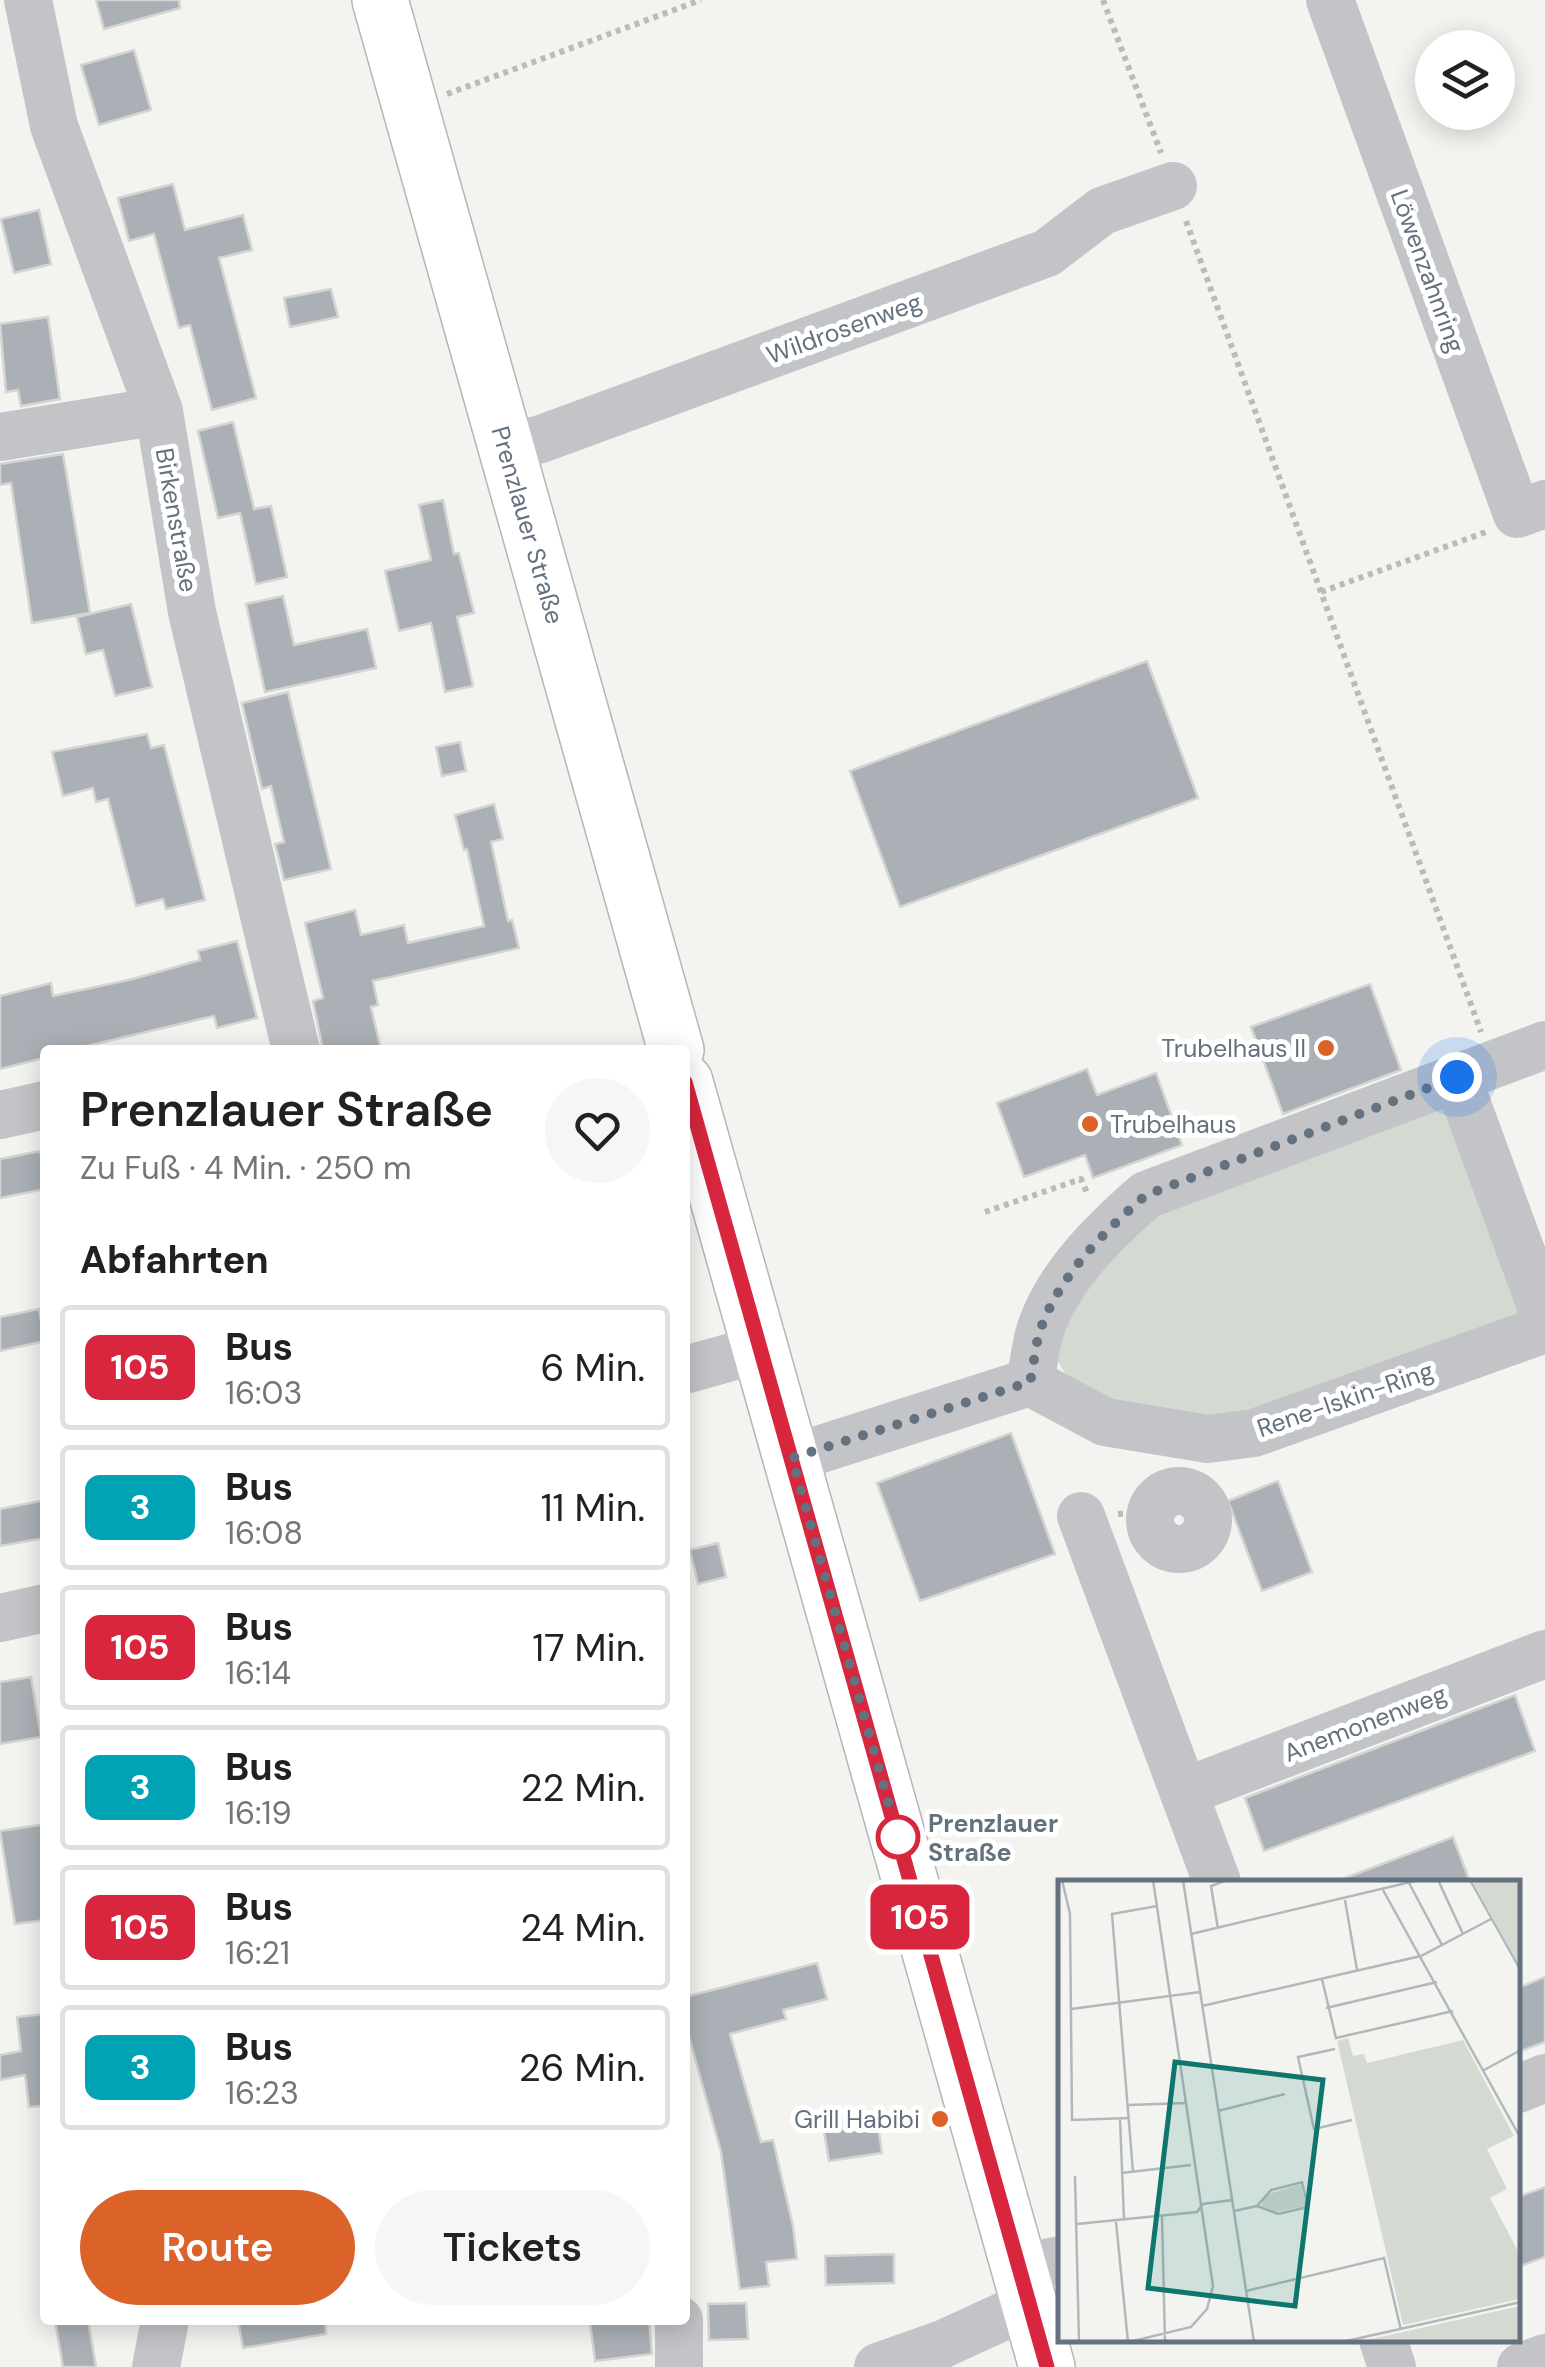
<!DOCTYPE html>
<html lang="de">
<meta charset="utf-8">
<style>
:root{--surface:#fff;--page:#f6f6f6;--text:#202124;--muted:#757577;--line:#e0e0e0;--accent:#db6229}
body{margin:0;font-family:"DM Sans",sans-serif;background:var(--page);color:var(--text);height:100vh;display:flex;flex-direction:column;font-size:38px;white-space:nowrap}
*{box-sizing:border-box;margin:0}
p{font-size:32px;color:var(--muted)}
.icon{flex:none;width:55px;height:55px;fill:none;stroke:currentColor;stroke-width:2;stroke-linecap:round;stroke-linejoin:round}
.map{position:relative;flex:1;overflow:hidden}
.sheet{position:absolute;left:40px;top:1045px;width:650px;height:1280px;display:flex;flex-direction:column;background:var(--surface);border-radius:10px;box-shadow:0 5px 25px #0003}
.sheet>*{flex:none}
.badge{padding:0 20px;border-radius:15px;font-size:35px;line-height:65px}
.fabs{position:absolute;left:1415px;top:30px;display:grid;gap:20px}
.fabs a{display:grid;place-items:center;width:100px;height:100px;border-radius:50%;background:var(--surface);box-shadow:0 5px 25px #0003;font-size:50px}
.you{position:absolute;width:50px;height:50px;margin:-25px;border:8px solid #fff;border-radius:50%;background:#1a73e8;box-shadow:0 0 0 15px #1a73e833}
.map>.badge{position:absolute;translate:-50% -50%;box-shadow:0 0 0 5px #fff}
h2{padding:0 40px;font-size:38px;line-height:90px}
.round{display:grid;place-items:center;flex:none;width:105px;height:105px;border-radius:52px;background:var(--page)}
.headline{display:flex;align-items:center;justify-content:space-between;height:170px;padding:0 40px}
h1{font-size:48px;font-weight:600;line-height:75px}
.cta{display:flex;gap:20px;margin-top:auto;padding:20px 40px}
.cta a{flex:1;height:115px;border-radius:60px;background:var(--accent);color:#fff;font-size:40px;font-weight:600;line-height:115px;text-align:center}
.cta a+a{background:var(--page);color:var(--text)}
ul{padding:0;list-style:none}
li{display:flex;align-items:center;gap:30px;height:125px;margin:0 20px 15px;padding:0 20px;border:5px solid var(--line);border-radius:10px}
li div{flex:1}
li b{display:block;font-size:38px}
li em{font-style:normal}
li .badge{min-width:110px;font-weight:700;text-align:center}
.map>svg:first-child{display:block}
.green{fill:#d4dad1}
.building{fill:#aab0b5;stroke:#d4d5d2;stroke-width:2.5}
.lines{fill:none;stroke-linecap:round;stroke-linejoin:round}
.major-casing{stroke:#b2b6b9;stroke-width:58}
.path{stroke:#b9bbbd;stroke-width:6;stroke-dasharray:5 5;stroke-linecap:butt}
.minor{stroke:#c2c4c8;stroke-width:48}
.major{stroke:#fff;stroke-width:55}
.line-casing{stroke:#fff;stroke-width:22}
.line{stroke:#d7263d;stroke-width:15}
.walk{stroke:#64717f;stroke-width:10;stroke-dasharray:0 18}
.poi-dot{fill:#db6229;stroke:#fff;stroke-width:4}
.stop-dot{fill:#fff;stroke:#d7263d;stroke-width:5}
.labels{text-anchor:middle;stroke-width:10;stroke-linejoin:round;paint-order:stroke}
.street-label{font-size:25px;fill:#64717f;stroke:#fff}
.poi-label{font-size:25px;fill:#64717f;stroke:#fff;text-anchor:end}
.stop-label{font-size:25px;font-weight:bold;fill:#64717f;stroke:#fff;text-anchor:start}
.inset-road{fill:none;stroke:#b1b8bc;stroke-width:2.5}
.view{fill:#0f766e;fill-opacity:0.15;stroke:#0f766e;stroke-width:5}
.inset-edge{fill:none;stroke:#64717f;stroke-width:5}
</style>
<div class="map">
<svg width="1545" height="2367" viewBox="0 0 1545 2367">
<rect width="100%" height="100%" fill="#f3f4f0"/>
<!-- green -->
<polygon class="green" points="1446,1095 1527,1322 1227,1425 1148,1420 1072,1385 1046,1341 1151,1203"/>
<!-- building -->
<g class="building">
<polygon points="96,0 179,0 180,8 104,29"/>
<polygon points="134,50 151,110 99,125 81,65"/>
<polygon points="173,184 185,230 243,215 252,250 219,258 256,398 212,410 190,325 179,328 154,234 129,241 118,198"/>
<polygon points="39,210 51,264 14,273 1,219"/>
<polygon points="331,289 338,317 290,327 284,298"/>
<polygon points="48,317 60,399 21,406 18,390 6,392 0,324"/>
<polygon points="233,422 254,509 271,506 287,577 256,584 240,513 218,518 198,431"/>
<polygon points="63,454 90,613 32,623 11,483 0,485 0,464"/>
<polygon points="443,500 454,554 459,553 474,613 457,617 473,686 445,692 431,623 399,631 385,571 431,560 419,505"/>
<polygon points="283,596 294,645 367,629 376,668 265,692 246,604"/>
<polygon points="131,604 152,687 115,696 103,650 86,654 77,617"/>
<polygon points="1147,661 1198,798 900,907 850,771"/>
<polygon points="288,692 331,869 284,880 275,844 284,842 271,786 262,789 242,703"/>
<polygon points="147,734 151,748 164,745 205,900 166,909 163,899 136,906 108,799 96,802 93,788 63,796 52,752"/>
<polygon points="460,742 466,771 442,776 436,747"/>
<polygon points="494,804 503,839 491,842 508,921 512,920 519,948 373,981 378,1005 371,1007 381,1050 323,1050 313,1001 323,998 305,923 355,910 361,935 404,925 408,943 484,926 467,849 464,850 455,815"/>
<polygon points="237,941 257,1018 217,1028 214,1016 70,1050 45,1050 44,1058 0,1069 0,996 51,983 53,996 133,979 200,960 198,951"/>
<polygon points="1370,984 1401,1070 1283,1114 1251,1027"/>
<polygon points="1087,1069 1097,1095 1156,1073 1182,1145 1093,1178 1085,1155 1024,1177 997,1103"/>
<polygon points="40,1151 42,1160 45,1159 45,1189 0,1198 0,1159"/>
<polygon points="39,1309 45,1341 0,1351 0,1317"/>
<polygon points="1011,1433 1055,1554 920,1601 877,1483"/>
<polygon points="1278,1481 1312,1572 1262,1591 1228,1501"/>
<polygon points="45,1500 45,1538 0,1546 0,1509"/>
<polygon points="718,1543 726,1577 698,1584 690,1550"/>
<polygon points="31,1677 41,1737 0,1744 0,1682"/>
<polygon points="1515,1695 1535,1751 1264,1851 1245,1798"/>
<polygon points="45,1824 45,1920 15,1924 0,1831"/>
<polygon points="1453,1837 1470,1882 1341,1882 1340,1880"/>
<polygon points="817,1963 827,1999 783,2010 786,2019 730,2034 761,2142 773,2140 793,2226 797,2259 766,2262 769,2286 740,2289 721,2152 685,2022 685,1997"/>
<polygon points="1545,1977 1545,2042 1518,2052 1518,1988"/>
<polygon points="45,2014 45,2106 29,2107 25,2075 0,2080 0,2055 21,2051 17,2017"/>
<polygon points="876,2111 882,2153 829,2161 822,2120"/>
<polygon points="1545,2187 1545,2257 1518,2267 1518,2197"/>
<polygon points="894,2254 894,2283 826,2285 825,2256"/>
<polygon points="746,2303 748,2339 709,2340 708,2304"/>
<polygon points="55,2320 88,2320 96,2367 63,2367"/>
<polygon points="238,2320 325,2320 326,2334 243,2348"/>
<polygon points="607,2320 649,2320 652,2354 595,2361 590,2322"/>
</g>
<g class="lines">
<defs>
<g id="major">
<polyline points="380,0 676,1050"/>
<polyline points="685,1082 1047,2367"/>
</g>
</defs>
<!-- major casing -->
<use href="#major" class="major-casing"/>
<!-- path -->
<g class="path">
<polyline points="1103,0 1161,153"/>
<polyline points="447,94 701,0"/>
<polyline points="1186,221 1481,1032"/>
<polyline points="1321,592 1486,532"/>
<polyline points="985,1212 1081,1179 1088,1195"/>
<polyline points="1118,1514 1152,1512"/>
</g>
<!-- minor -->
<g class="minor">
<polyline points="28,0 54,126 159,411 192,612 296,1050"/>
<polyline points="1330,0 1517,514 1545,504"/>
<polyline points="0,437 159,411"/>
<polyline points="506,448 541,439 1047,253 1102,211 1173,186"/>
<polyline points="1457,1077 1545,1317"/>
<polyline points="0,1115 45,1105"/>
<polyline points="685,1370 760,1349"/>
<path d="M1030 1382C1034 1365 1035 1345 1041 1328 1059 1275 1105 1231 1146 1195L1545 1045"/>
<polyline points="793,1458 1030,1382 1105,1422 1208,1439 1254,1433 1545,1329"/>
<circle cx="1179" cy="1520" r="29"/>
<polyline points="1081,1516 1217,1882"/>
<polyline points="0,1618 45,1608"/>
<polyline points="1184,1792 1545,1654"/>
<polyline points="1518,2089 1545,2078"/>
<polyline points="1019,2268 1060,2260"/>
<polyline points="679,2320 679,2367"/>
<polyline points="1383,2340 1392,2367"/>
<polyline points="156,2367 165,2320"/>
<polyline points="878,2367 943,2344 1030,2304"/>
<polyline points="1521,2367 1545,2358"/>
</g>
<!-- major -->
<use href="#major" class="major"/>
</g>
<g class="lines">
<defs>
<polyline id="line" points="685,1082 1047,2367"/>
</defs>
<!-- line casing -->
<use href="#line" class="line-casing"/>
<!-- line -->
<use href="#line" class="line"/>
<!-- walk -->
<path class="walk" d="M898 1837 792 1458 1030 1382C1034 1365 1035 1345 1041 1328 1060 1275 1105 1231 1146 1195L1457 1077"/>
</g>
<!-- markers -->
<g class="poi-dot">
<circle cx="1326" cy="1048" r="10"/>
<circle cx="1090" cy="1124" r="10"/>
<circle cx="940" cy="2119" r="10"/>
</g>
<circle class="stop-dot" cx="898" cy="1837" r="20"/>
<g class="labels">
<!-- street labels -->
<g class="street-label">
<text transform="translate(1428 271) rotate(70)" y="9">Löwenzahnring</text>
<text transform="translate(844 328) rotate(-20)" y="9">Wildrosenweg</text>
<text transform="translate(177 520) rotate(80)" y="9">Birkenstraße</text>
<text transform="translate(528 525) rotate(74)" y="9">Prenzlauer Straße</text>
<text transform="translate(1345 1399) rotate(-19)" y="9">Rene-Iskin-Ring</text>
<text transform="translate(1365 1723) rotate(-21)" y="9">Anemonenweg</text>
</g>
<!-- poi labels -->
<g class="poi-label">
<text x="1306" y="1057">Trubelhaus II</text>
<text x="1110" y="1133" text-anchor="start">Trubelhaus</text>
<text x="920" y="2128">Grill Habibi</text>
</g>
<!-- stop labels -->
<g class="stop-label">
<text x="928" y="1832">Prenzlauer<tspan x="928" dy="29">Straße</tspan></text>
</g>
</g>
<!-- overview -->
<g transform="translate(1058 1880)">
<rect width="462" height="462" fill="#f3f4f0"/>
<path d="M414 0H462V87ZM290 158 295 176 306 174 309 183 405 160 456 256 429 269 449 309 432 318 462 375V419L345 445 279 161ZM243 304 248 326 218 332 203 327 207 315ZM462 426V462H300Z" fill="#d4dad1"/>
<path class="inset-road" d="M4 0 12 34 14 240 72 238M125 0 196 462M380 0 405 54M412 0 463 91M351 3 384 65M325 10 463 259M287 20 299 90M160 49 153 6 169 0M133 54 361 0M264 99 278 158 395 131M144 126 363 76 433 39M268 128 379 102M13 129 142 112M277 169 240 177 256 249 294 240M426 190 463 170M71 225 128 223M160 231 227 214M62 239 66 339M75 292 54 34 99 26M63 293 133 285M17 296 21 462M199 326 213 310 245 302M176 331 199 326 220 334 250 327 244 302M104 336 107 462M58 342 70 462M19 344 139 332 145 324 174 320M188 411 326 378 343 450M71 462 133 447 149 429 155 406 95 0M284 462 463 422"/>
<path class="view" d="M117 182 265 200 237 426 90 408Z"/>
<rect width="462" height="462" class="inset-edge"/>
</g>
</svg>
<div class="fabs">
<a><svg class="icon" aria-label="layers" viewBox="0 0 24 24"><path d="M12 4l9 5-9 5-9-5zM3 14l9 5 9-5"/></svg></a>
</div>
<div class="you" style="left:1457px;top:1077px"></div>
<b class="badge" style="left:920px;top:1917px;background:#d7263d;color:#fff">105</b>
<section class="sheet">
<div class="headline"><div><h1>Prenzlauer Straße</h1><p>Zu Fuß · 4 Min. · 250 m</p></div><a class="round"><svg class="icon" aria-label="heart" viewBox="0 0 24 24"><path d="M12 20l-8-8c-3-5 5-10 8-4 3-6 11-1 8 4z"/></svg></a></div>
<h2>Abfahrten</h2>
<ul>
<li><span class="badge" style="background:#d7263d;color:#fff">105</span><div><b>Bus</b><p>16:03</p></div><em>6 Min.</em></li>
<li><span class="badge" style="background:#00a3b4;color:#fff">3</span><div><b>Bus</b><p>16:08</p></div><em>11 Min.</em></li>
<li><span class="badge" style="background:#d7263d;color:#fff">105</span><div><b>Bus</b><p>16:14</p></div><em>17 Min.</em></li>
<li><span class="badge" style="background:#00a3b4;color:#fff">3</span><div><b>Bus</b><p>16:19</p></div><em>22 Min.</em></li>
<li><span class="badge" style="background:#d7263d;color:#fff">105</span><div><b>Bus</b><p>16:21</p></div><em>24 Min.</em></li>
<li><span class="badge" style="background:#00a3b4;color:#fff">3</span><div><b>Bus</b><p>16:23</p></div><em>26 Min.</em></li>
</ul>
<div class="cta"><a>Route</a><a>Tickets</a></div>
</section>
</div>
